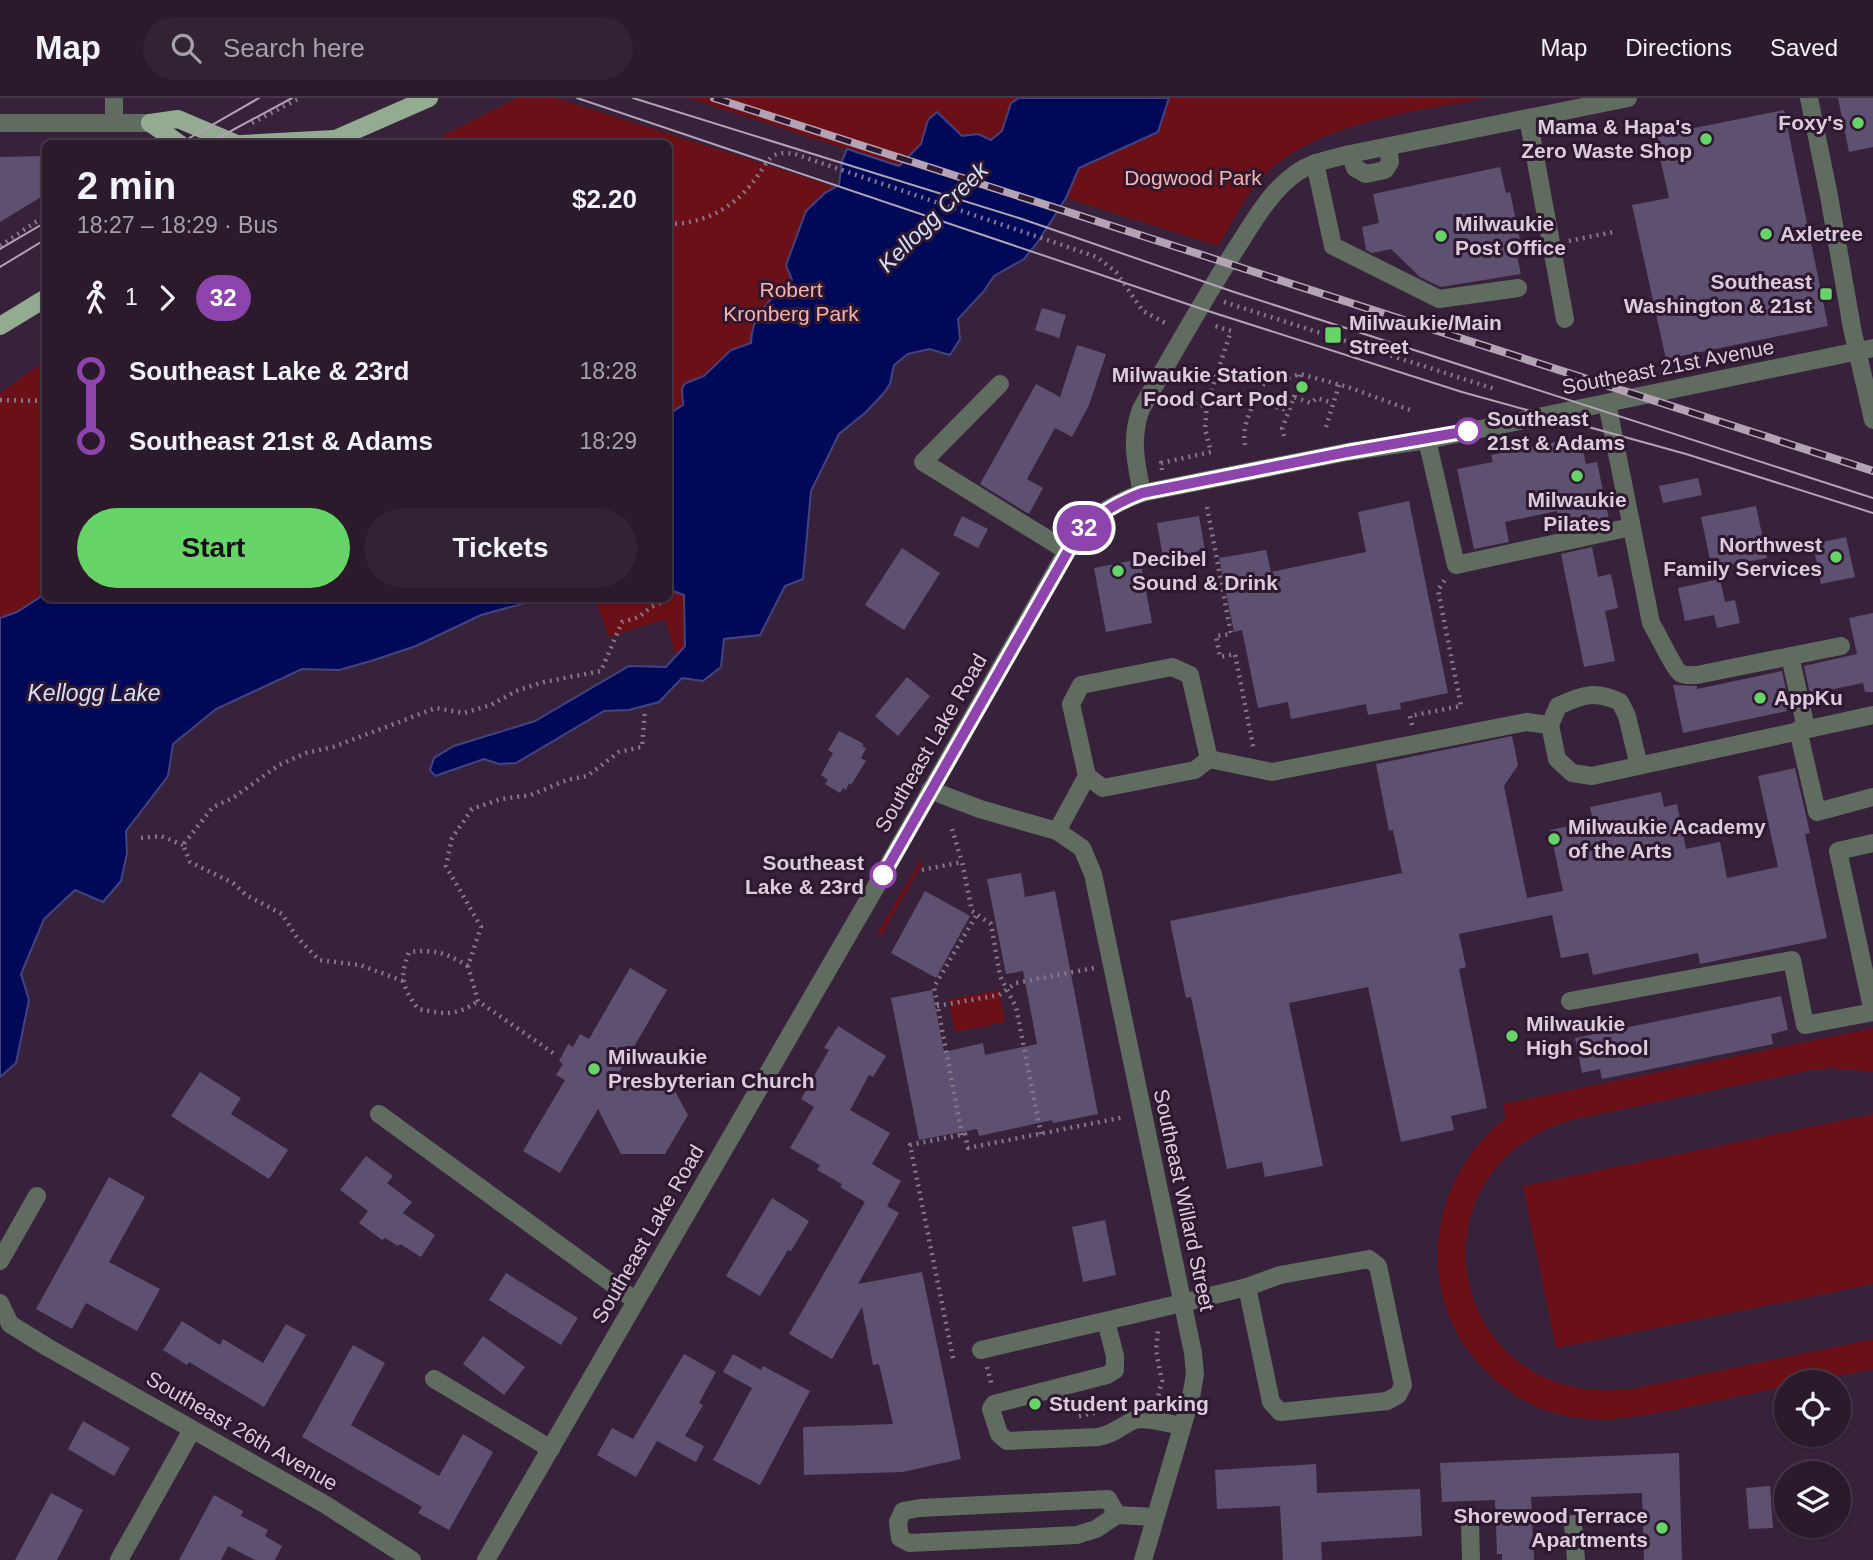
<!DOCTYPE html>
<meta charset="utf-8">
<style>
:root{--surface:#2a1a2c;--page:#322334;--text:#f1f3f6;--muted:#a5a1a9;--line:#463848;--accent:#66d466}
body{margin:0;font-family:Arial,sans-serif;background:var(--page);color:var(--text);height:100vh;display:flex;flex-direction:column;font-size:26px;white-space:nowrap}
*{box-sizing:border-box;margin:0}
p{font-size:23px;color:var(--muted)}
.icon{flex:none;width:38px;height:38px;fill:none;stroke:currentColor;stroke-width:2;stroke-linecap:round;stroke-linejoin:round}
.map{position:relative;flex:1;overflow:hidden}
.panel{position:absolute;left:42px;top:42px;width:630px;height:462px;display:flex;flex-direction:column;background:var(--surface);border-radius:10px;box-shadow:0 2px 5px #0004,0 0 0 2px var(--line)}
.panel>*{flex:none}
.badge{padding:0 14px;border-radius:23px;font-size:24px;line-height:46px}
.controls{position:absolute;left:1774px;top:1272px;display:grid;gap:14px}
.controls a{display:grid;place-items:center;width:77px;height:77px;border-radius:50%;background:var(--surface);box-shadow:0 2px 5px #0004,0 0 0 2px var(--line);font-size:35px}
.map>.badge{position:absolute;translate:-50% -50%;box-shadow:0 0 0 4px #fff}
.legs{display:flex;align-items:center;gap:10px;height:77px;padding:0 35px;font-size:23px}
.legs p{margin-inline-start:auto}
.summary{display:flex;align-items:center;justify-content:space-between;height:119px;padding:0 35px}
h1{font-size:38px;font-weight:700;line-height:52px}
.cta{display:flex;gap:14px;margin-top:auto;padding:14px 35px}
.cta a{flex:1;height:80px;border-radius:42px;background:var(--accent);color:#111;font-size:28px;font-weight:700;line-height:80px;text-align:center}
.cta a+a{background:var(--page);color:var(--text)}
ul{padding:0 35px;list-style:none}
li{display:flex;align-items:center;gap:24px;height:70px;font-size:26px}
li i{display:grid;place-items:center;width:10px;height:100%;margin:0 9px;background:currentColor}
li i::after{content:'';width:18px;height:18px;margin:-9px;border:5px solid;border-radius:50%;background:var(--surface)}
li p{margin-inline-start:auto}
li:first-child i{background:linear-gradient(#0000 50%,currentColor 0)}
li:last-child i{background:linear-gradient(currentColor 50%,#0000 0)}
header{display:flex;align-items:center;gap:42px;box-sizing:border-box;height:98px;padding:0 35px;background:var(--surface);border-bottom:2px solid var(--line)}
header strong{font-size:33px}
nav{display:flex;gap:38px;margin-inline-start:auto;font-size:24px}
.search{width:490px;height:63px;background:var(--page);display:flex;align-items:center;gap:18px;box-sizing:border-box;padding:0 24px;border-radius:38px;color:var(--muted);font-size:26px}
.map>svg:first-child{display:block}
.green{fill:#6c1017}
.water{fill:#000958;stroke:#424480;stroke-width:2}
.building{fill:#5d5070}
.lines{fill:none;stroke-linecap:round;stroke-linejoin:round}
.path{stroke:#87758a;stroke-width:4.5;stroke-dasharray:2 5;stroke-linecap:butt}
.minor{stroke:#606c5f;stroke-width:18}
.major{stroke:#93ab91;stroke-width:18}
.tram{stroke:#b3a3b5;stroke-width:2}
.rail-casing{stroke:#b3a3b5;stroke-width:8}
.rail{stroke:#2e1830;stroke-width:5;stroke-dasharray:16;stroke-linecap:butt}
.line-1-casing{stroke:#fff;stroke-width:16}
.line-1{stroke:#8e44ad;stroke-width:10}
.poi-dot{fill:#66d466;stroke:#2e1830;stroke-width:2.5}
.stop-1-dot{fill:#fff;stroke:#8e44ad;stroke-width:3.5}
.labels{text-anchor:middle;stroke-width:6;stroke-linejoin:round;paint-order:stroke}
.poi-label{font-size:21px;font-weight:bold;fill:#dbccdc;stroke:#2e1830;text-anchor:start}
.park-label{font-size:21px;fill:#f6b3ae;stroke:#2e1830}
.street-label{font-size:21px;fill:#dbccdc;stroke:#2e1830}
.stop-label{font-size:21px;font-weight:bold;fill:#dbccdc;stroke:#2e1830;text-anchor:start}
.water-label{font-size:23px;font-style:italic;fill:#d2e0fa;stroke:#2e1830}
</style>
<header>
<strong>Map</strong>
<div class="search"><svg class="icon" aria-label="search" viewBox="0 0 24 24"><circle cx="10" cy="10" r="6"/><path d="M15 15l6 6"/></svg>Search here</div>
<nav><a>Map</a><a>Directions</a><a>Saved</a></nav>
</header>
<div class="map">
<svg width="1873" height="1462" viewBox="0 0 1873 1462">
<rect width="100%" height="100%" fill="#38223b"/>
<!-- green -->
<g class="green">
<polygon points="517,0 556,0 811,81 1028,156 1024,161 994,178 984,193 958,221 960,241 950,257 929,251 908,256 894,267 890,286 883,296 866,314 839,336 826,365 811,393 803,481 785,488 760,537 723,541 721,569 703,583 682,579 665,521 609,539 595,501 668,500 668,46 426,46"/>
<polygon points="688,0 1019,0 1011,5 1002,33 991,42 978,36 962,38 937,15 928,23 921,46 899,68"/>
<path d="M1169 0H1484C1410 15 1304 25 1254 89 1240 107 1230 129 1218 148L1066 100 1079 70 1158 34Z"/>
<polygon points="45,263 45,496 17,514 0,520 0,295"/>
<polygon points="920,763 923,765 881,838 877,836"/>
<polygon points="999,892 1005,924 955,934 948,902"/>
<path d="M1873 930V974L1832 970 1811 972 1575 1021C1400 1069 1447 1313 1631 1291L1873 1241V1271L1806 1284H1787V1288C1754 1295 1721 1302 1688 1309 1646 1317 1605 1327 1562 1317 1531 1310 1503 1292 1481 1268 1413 1195 1428 1080 1506 1020L1503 1006Z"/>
<polygon points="1873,1016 1873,1186 1556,1250 1523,1088"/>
</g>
<!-- water -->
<g class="water">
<path d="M1019 0H1169L1158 34 1079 70 1066 100 1037 145 1024 161 994 178 984 193 958 221 960 241 950 257 929 251 908 256 894 267 890 286 883 296 866 314 839 336 811 393 803 481 785 488 760 537 724 541 721 569 703 583 682 580 659 604 629 612 604 613 516 665 499 666 484 661 435 678 430 672 434 660 454 648 535 623 629 568 666 569 685 548 684 497 668 491 669 316 683 307 682 290 686 285 704 278 731 252 751 245C751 217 772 199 792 182L786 167 806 113 825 95 839 87 842 63 847 51 899 68 921 46 928 22 937 14 962 38 978 36 991 42 1002 33 1011 5Z"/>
<polygon points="45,496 46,500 540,501 481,517 416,548 371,563 339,572 302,571 216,611 173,646 168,678 126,733 127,755 121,783 103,804 75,792 44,821 21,876 29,902 16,965 0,979 0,520 17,514"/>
</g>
<!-- building -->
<g class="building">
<polygon points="1838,0 1873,0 1873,49 1849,54"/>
<polygon points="1784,12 1828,228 1666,261 1632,107 1669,100 1655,38"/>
<polygon points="46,58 46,96 0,124 0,59"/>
<polygon points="1500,69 1506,95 1510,94 1521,147 1515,148 1521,176 1441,189 1420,179 1391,151 1372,155 1366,152 1362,129 1379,125 1373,96"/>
<polygon points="1042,210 1066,217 1059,240 1035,232"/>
<polygon points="1077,247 1106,256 1089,307 1072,339 1055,330 1027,381 1043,390 1029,416 980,386 1036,286 1060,299"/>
<polygon points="1580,339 1586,366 1597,364 1609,421 1561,433 1557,413 1505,424 1509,444 1474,451 1457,371 1493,364 1491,357"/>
<polygon points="1698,380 1702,397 1663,405 1659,388"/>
<polygon points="1409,403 1448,595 1400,605 1401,611 1368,617 1366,606 1291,621 1288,604 1258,610 1242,532 1234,534 1219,460 1266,452 1271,474 1366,454 1358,414"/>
<polygon points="1756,408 1767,460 1712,471 1701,419"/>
<polygon points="962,418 988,431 978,450 953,437"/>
<polygon points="1199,418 1205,452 1163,460 1157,425"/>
<polygon points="1846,439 1855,479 1821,486 1813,446"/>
<polygon points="1592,449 1598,479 1611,476 1618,510 1605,513 1615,563 1584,569 1561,456"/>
<polygon points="902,450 940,475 904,532 865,507"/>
<polygon points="1140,461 1152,525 1106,534 1094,470"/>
<polygon points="1720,481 1725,504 1735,502 1740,525 1717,530 1714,517 1685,523 1678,490"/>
<polygon points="1873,515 1873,594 1865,594 1863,585 1810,596 1804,568 1857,556 1849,520"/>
<polygon points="1782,573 1788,601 1784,602 1787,613 1683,635 1673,587 1697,588 1697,591"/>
<polygon points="907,579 930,598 898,638 875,618"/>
<polygon points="839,633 864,646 862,648 866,650 861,660 866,663 851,687 849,685 846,692 843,690 840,695 825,686 828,682 821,677 833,655 828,652"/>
<polygon points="1512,638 1518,667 1504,688 1527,800 1563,793 1550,732 1593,723 1590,709 1661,694 1664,709 1677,706 1686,751 1720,744 1727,780 1778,769 1758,678 1795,670 1810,735 1805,736 1827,840 1700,866 1698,855 1593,877 1588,855 1561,860 1552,817 1459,836 1466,869 1459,871 1487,1010 1451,1018 1454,1032 1401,1044 1368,889 1289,905 1323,1068 1265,1079 1262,1064 1227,1071 1191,899 1186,900 1170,823 1402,775 1393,732 1389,733 1376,666"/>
<polygon points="1021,775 1025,799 1055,793 1098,1016 1053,1025 1052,1022 979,1038 977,1031 919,1042 891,900 932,892 944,954 983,945 985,957 1037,946 1023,873 1006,876 987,781"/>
<polygon points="925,793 970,818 936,880 891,855"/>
<polygon points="630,870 667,892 617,978 667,979 688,1017 665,1056 621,1056 598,1011 560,1075 523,1053 565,982 556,977 563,966 559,963 568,946 573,949 580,936 589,941"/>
<polygon points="1781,898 1788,932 1771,936 1773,946 1602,981 1600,971 1582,975 1575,940"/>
<polygon points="838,928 886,958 873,979 869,977 850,1012 890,1035 872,1066 901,1083 887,1108 899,1115 858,1186 922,1174 961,1361 903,1374 804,1377 803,1329 893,1326 879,1266 873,1267 862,1209 832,1261 789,1236 865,1104 840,1089 842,1086 817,1072 820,1067 790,1050 814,1009 801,1001 829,952 824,950"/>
<polygon points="200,974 241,1000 231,1016 288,1052 269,1081 171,1018"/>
<polygon points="366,1058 393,1078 387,1085 412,1104 403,1115 435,1137 421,1159 400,1146 398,1148 385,1140 382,1142 359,1125 368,1113 340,1092"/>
<polygon points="109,1079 145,1099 109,1164 160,1191 137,1233 86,1205 72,1231 36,1211"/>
<polygon points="772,1100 809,1123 791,1153 788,1152 760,1198 726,1178"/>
<polygon points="1105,1122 1116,1177 1083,1184 1072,1129"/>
<polygon points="506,1175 578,1220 561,1247 489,1202"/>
<polygon points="182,1223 220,1247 223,1241 263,1265 286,1226 306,1237 264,1309 189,1264 187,1267 163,1252"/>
<polygon points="483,1238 525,1269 504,1297 463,1266"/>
<polygon points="353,1247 385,1265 351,1327 439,1378 463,1336 493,1354 449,1432 418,1415 422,1409 302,1339"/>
<polygon points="684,1256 716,1274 699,1305 703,1307 685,1338 704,1348 696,1364 657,1343 636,1379 597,1357 612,1330 633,1341"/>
<polygon points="733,1256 761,1272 763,1268 810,1293 760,1387 713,1362 752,1290 723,1274"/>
<polygon points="83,1323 130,1350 114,1378 68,1351"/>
<polygon points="1679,1355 1682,1462 1644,1462 1642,1395 1531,1399 1534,1462 1502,1462 1502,1456 1497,1456 1495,1402 1442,1404 1440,1365"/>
<polygon points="1316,1366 1317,1395 1420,1391 1422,1438 1321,1444 1322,1462 1283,1462 1280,1408 1217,1411 1215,1372"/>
<polygon points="1770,1388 1773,1430 1749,1431 1746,1390"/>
<polygon points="51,1395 83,1412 57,1462 15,1462"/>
<polygon points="214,1397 243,1413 241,1418 268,1432 265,1438 282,1448 275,1462 255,1462 228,1448 221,1462 179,1462"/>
</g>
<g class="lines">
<!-- path -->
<g class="path">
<polyline points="252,25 300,0"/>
<path d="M668 126C703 126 732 111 753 84 760 76 765 64 773 58 780 54 788 55 795 56L1097 159 1116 174 1143 213 1167 226"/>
<polyline points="1569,143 1613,134"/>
<polyline points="0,148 46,117"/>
<polyline points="1224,204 1495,291"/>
<polyline points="1294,299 1300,276"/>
<polyline points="0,302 46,303"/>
<polyline points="1256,303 1289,313"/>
<polyline points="1207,306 1231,233 1212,227"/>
<polyline points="1326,329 1339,287"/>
<polyline points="1284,338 1282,331 1294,299 1311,305 1317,300 1333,305"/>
<path d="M1245 347C1240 323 1260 294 1270 274L1289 280 1300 276 1348 289 1413 313"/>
<polyline points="1162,372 1161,365 1211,354 1205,331 1207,306 1200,308 1172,297"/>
<polyline points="1207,409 1231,536 1216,538 1220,559 1235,556 1254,653"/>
<polyline points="1412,627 1410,618 1461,608 1438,492 1446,480"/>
<polyline points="952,731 962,764"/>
<polyline points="141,740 161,738 183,747"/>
<polyline points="922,772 962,764 972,813 991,826 1000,878 1016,909 1041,1036"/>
<path d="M468 868C446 855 435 851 409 854 399 881 402 888 418 911 445 916 455 919 478 903"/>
<polyline points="403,883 360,867 319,862 296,838 282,816 246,797 233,785 190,764 183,747 213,709 233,700 279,667 306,655 333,649 436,610 464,615 491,607 516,593 544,584 601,573 622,524 639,519 651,509 671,500"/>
<polyline points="937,908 999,897 1016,885 1094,870"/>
<polyline points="553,955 478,903 468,868 481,829 446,768 452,740 472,711 501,701 531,697 567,682 587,678 619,654 642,649 645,611"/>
<polyline points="962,1037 934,889 977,816"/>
<polyline points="953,1260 910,1047 965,1036 968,1050 1125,1019"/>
<polyline points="987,1269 992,1288"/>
<polyline points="1155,1303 1157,1302 1162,1283 1156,1253 1158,1231"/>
<polyline points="1079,1318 1108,1312"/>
</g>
<!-- minor -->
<g class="minor">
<polyline points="114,0 114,25"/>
<polyline points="1809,0 1829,98 1852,230 1873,322"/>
<polyline points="1528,20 1565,221"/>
<polyline points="0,25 150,25"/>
<polyline points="1350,56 1355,70 1366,76 1385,72 1390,64 1388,49"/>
<polyline points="1315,65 1333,148 1439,201 1518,190"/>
<polyline points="1000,286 923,364 1067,453"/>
<path d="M1607 305 1651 525C1656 533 1675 572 1680 575 1685 578 1691 577 1697 577L1841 548"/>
<polyline points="1427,342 1456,467 1631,429"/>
<path d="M1142 395C1136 366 1130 340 1141 311 1173 256 1204 200 1239 146 1255 121 1271 93 1295 76 1311 64 1332 61 1350 56L1628 0"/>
<polyline points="1790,558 1806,630"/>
<polyline points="1798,632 1817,714 1873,699"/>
<polyline points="1209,661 1272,674 1526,624 1550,627"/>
<path d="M1639 668 1627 618 1620 604C1595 592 1582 597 1558 608L1550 627 1557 661 1572 675 1592 678 1873 617"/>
<polyline points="930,692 980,711 1057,733 1082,750 1093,776 1193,1255 1195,1276 1191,1299 1143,1462"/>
<polyline points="1057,733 1087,678 1071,606 1081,587 1172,569 1190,577 1209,661 1195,672 1103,690 1087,678"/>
<polyline points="1570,903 1792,862 1805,927 1873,914 1838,753 1873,745"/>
<polyline points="379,1016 636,1203"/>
<polyline points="0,1163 37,1098"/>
<polyline points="0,1205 10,1226 47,1249 326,1407 412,1462"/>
<path d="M1106 1223 1115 1258V1272L1107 1277 994 1306 991 1311 999 1336 1007 1343 1098 1339C1112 1337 1120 1329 1132 1323 1145 1317 1168 1326 1182 1328"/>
<polyline points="981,1252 1182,1205 1247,1189 1280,1177 1369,1161 1378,1168 1403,1287 1398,1297 1387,1303 1280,1314 1271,1304 1247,1189"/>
<polyline points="434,1281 551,1351"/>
<polyline points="1117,1417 1108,1401 920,1410 903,1413 898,1424 900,1440 909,1445 1077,1437 1096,1431 1117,1417 1155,1419"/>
<polyline points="1470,1425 1471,1462"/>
<polyline points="1573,1426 1576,1462"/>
<polyline points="119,1462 192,1332"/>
<path d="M486 1462 870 799 1067 453C1089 421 1106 408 1142 395L1347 354 1427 342 1873 250"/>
</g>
<!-- major -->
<g class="major">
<polyline points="150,25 178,21 237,46"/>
<polyline points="150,25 180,46"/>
<polyline points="242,46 334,41"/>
<polyline points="324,46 429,0"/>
<polyline points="0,228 46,200"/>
</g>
<!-- tram -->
<g class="tram">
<polyline points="577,0 1208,213 1462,294 1686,356 1873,415"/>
<polyline points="633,0 1022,121 1234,194 1873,400"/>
<polyline points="179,46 259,0"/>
<polyline points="207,46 292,0"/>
<polyline points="0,151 46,124"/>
<polyline points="0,169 46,141"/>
</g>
<defs>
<polyline id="rail" points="714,0 1873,373"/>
</defs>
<!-- rail casing -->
<use href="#rail" class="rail-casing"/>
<!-- rail -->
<use href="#rail" class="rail"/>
</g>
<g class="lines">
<defs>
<path id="line-1" d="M883 777 1068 453C1087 423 1108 408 1142 395L1347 354 1468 333"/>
</defs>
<!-- line-1 casing -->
<use href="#line-1" class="line-1-casing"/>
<!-- line-1 -->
<use href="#line-1" class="line-1"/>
</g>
<!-- markers -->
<g class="poi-dot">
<circle cx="1858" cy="25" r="7"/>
<circle cx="1706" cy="41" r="7"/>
<circle cx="1766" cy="136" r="7"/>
<circle cx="1441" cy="138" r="7"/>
<rect x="1819" y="189" width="14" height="14" rx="3.5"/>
<rect x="1324" y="228" width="18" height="18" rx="3.5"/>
<circle cx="1302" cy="289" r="7"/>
<circle cx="1577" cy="378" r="7"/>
<circle cx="1836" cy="459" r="7"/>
<circle cx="1118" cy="473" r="7"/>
<circle cx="1760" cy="600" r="7"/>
<circle cx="1554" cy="741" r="7"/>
<circle cx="1512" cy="938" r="7"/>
<circle cx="594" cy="971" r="7"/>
<circle cx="1035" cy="1306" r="7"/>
<circle cx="1662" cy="1430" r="7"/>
</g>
<g class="stop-1-dot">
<circle cx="1468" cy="333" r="12"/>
<circle cx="883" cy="777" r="12"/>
</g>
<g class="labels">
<!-- poi labels -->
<g class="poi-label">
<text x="1844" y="32" text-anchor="end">Foxy's</text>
<text x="1692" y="36" text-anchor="end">Mama &amp; Hapa's<tspan x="1692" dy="24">Zero Waste Shop</tspan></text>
<text x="1455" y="133">Milwaukie<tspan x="1455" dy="24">Post Office</tspan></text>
<text x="1780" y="143">Axletree</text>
<text x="1812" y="191" text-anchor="end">Southeast<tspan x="1812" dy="24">Washington &amp; 21st</tspan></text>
<text x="1349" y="232">Milwaukie/Main<tspan x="1349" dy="24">Street</tspan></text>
<text x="1288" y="284" text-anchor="end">Milwaukie Station<tspan x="1288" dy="24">Food Cart Pod</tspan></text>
<text x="1577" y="409" text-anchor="middle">Milwaukie<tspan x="1577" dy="24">Pilates</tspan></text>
<text x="1822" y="454" text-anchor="end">Northwest<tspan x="1822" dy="24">Family Services</tspan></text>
<text x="1132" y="468">Decibel<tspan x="1132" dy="24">Sound &amp; Drink</tspan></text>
<text x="1774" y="607">AppKu</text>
<text x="1568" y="736">Milwaukie Academy<tspan x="1568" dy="24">of the Arts</tspan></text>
<text x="1526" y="933">Milwaukie<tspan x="1526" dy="24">High School</tspan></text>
<text x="608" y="966">Milwaukie<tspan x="608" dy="24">Presbyterian Church</tspan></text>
<text x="1049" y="1313">Student parking</text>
<text x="1648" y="1425" text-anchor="end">Shorewood Terrace<tspan x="1648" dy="24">Apartments</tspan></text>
</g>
<!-- park labels -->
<g class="park-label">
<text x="1193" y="87">Dogwood Park</text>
<text x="791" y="199">Robert<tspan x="791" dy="24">Kronberg Park</tspan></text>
</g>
<!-- street labels -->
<g class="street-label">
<text transform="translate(1668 269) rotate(-11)" y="7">Southeast 21st Avenue</text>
<text transform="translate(931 645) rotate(-60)" y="7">Southeast Lake Road</text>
<text transform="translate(1184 1102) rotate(78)" y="7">Southeast Willard Street</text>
<text transform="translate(648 1136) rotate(-60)" y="7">Southeast Lake Road</text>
<text transform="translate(242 1333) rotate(30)" y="7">Southeast 26th Avenue</text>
</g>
<!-- stop labels -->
<g class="stop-label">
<text x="1487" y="328">Southeast<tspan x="1487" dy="24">21st &amp; Adams</tspan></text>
<text x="864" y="772" text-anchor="end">Southeast<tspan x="864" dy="24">Lake &amp; 23rd</tspan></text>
</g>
<!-- water labels -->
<g class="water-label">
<text transform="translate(933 119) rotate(-45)" y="8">Kellogg Creek</text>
<text x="94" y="603">Kellogg Lake</text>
</g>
</g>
</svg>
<div class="controls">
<a><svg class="icon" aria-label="locate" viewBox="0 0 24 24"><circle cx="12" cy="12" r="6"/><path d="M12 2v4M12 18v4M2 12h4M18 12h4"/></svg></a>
<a><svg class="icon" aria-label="layers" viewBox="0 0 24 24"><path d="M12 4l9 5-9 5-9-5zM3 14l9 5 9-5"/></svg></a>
</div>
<b class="badge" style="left:1084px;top:430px;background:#8e44ad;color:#fff">32</b>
<section class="panel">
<div class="summary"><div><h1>2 min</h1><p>18:27 – 18:29 · Bus</p></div><b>$2.20</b></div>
<div class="legs"><svg class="icon" aria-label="walk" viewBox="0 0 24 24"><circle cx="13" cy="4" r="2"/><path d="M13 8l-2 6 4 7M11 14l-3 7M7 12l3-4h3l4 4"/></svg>1<svg class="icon" aria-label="forward" viewBox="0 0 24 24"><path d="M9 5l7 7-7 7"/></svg><b class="badge" style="background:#8e44ad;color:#fff">32</b></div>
<ul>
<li><i style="color:#8e44ad"></i><b>Southeast Lake &amp; 23rd</b><p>18:28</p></li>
<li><i style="color:#8e44ad"></i><b>Southeast 21st &amp; Adams</b><p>18:29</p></li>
</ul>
<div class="cta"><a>Start</a><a>Tickets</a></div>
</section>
</div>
